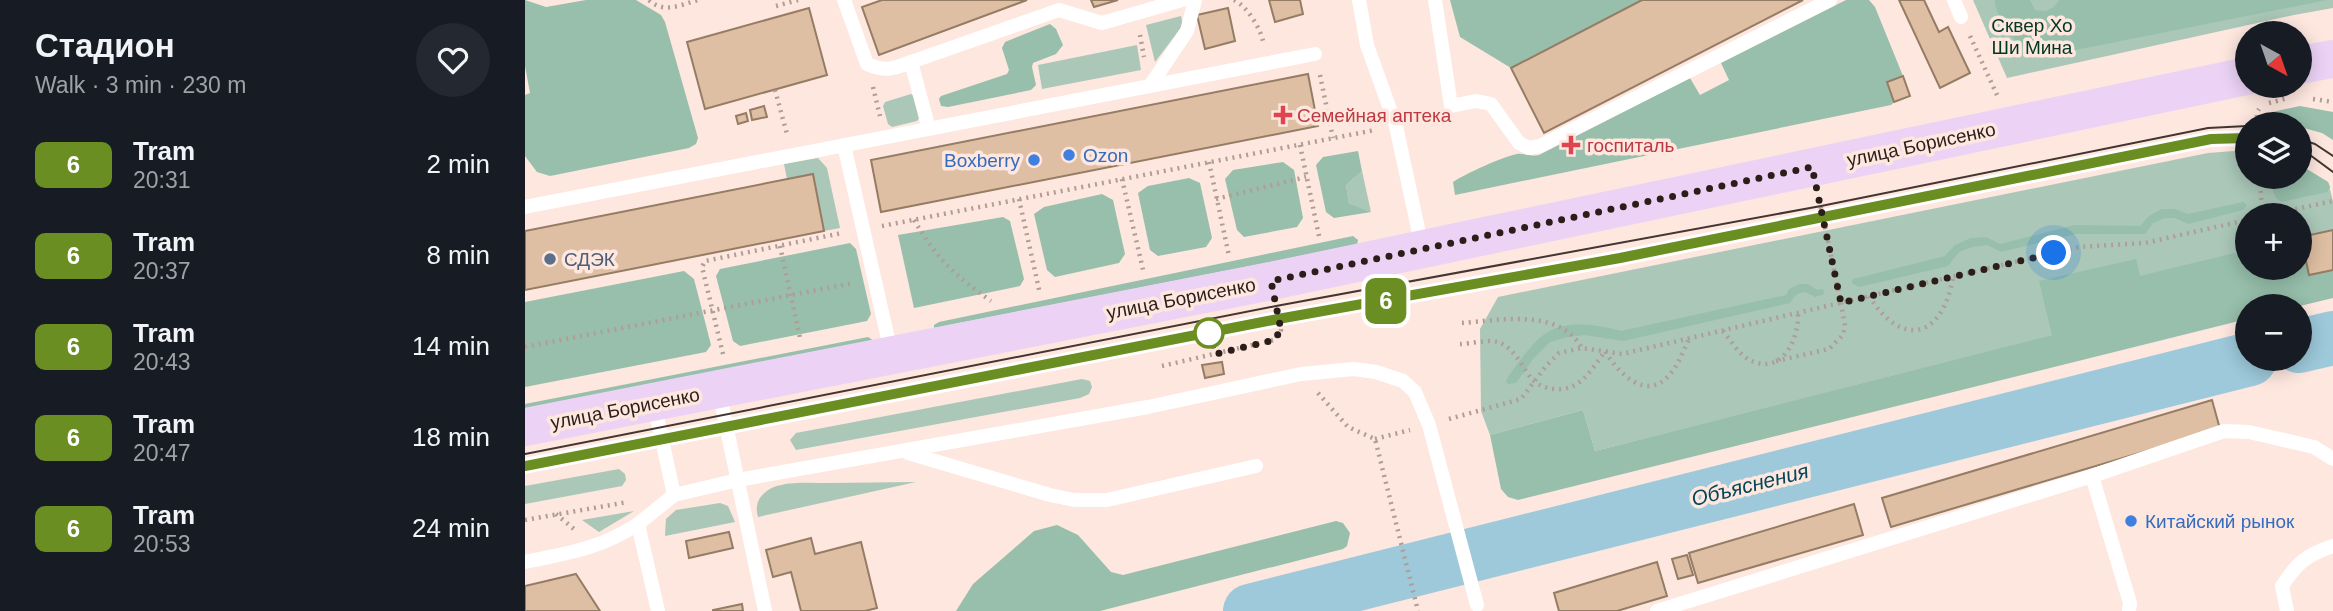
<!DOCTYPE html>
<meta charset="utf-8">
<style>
:root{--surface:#171b24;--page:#242831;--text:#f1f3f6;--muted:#9ea1a6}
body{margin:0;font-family:Helvetica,sans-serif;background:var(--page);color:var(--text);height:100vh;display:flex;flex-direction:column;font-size:26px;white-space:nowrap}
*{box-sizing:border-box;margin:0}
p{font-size:23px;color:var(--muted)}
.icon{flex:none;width:38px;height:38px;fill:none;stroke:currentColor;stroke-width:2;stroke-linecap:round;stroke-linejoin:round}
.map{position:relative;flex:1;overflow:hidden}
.sheet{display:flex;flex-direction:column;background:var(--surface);width:525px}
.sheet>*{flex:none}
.badge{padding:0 14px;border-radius:10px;font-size:24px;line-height:46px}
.needle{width:46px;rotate:140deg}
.tools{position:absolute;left:1710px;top:21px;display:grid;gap:14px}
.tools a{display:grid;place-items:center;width:77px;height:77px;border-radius:50%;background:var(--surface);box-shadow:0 4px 18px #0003;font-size:35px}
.you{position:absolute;width:35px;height:35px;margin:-18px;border:5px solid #fff;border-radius:50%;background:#1a73e8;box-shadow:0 0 0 10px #1a73e833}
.map>.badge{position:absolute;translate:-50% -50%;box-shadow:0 0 0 4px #fff}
.round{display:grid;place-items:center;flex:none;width:74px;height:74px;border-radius:37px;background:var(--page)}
.summary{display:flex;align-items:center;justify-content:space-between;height:119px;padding:0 35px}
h1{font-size:33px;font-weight:700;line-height:52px}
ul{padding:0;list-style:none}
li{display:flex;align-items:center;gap:21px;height:91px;padding:0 35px}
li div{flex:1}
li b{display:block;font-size:26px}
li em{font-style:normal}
li .badge{min-width:77px;font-weight:700;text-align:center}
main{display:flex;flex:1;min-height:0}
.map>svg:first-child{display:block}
.green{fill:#aac7b8;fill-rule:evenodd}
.forest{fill:#97bfab}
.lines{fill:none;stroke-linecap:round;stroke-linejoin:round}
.river{stroke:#9dc9da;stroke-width:54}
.building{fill:#dfbfa3;stroke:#957c65;stroke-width:2}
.path{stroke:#b09d96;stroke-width:4.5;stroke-dasharray:2 5;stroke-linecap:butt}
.service{stroke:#fff;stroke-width:14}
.primary{stroke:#ecd3f6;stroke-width:38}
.tram{stroke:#433530;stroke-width:2}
.line-casing{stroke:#fff;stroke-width:16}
.line{stroke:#6b8e23;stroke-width:10}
.walk{stroke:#2b1e19;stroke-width:7;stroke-dasharray:0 12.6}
.health-dot{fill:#e0444e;stroke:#fde7df;stroke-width:2.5}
.shop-dot{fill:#3f7fe0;stroke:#fde7df;stroke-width:2.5}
.service-dot{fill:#5c6f8a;stroke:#fde7df;stroke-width:2.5}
.stop-dot{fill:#fff;stroke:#6b8e23;stroke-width:3.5}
.labels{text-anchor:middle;stroke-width:7;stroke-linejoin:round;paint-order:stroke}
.park-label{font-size:19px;fill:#003723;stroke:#fde7df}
.health-label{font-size:19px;fill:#be3a42;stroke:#fde7df;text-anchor:start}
.street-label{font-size:19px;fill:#2b1e19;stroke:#fde7df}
.shop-label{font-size:19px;fill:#366cbe;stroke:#fde7df;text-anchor:start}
.service-label{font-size:19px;fill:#4e5e75;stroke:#fde7df;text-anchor:start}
.water-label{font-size:21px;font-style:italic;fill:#054658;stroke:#fde7df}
</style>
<main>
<section class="sheet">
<div class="summary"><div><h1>Стадион</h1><p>Walk · 3 min · 230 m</p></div><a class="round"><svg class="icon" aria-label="heart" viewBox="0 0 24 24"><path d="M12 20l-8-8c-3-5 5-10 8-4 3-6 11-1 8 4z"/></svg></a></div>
<ul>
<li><span class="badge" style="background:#6b8e23;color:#fff">6</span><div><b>Tram</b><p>20:31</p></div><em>2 min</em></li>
<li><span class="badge" style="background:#6b8e23;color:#fff">6</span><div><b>Tram</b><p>20:37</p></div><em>8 min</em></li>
<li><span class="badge" style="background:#6b8e23;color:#fff">6</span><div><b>Tram</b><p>20:43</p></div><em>14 min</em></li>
<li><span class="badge" style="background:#6b8e23;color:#fff">6</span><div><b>Tram</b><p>20:47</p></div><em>18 min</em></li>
<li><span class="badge" style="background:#6b8e23;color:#fff">6</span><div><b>Tram</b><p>20:53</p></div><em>24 min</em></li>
</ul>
</section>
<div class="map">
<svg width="1808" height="611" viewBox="0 0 1808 611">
<rect width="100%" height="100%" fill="#fde7df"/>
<!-- green -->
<g class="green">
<polygon points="1448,0 1808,0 1808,8 1769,15 1482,78"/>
<polygon points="656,16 658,25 630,62 621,25"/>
<polygon points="612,45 616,70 517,89 513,65"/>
<polygon points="386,94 390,97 395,117 392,121 367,127 363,124 358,106 360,102"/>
<path d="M1722 150V177H1774L1775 165 1803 182 1808 201V270L1528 335 1070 451 1058 410 965 435 956 411 955 329 973 297 1683 153ZM1722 215H1774V268H1722Z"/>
<polygon points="293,158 302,168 315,228 299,231 288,175 262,179 259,164"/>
<polygon points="837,171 846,212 824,205 821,185"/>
<polygon points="557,379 565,381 567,387 564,394 555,398 271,450 265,440 271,433"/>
<polygon points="94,469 100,474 101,480 97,486 0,504 0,486"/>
<path d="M391 482 233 517C229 504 235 493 249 487 265 481 286 483 303 483 333 483 362 482 391 482Z"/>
<polygon points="195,503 203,506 210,522 140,536 141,519 151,510"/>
<polygon points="109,511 74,532 57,520"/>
</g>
<!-- forest -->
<g class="forest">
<polygon points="0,0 21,7 61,0 111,0 136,15 140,22 173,138 171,144 164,148 25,176 12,172 0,156 0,95 5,93 0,66"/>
<polygon points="925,0 1117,0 986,68 935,37"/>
<path d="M1321 0H1344L1350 7 1378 76 1362 82 1369 102 1366 105 930 195 928 182C940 174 977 157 992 154 999 153 1005 157 1014 155L1165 78 1175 95 1204 80 1196 63Z"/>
<path d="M1470 0H1505L1510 10C1521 13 1528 10 1534 0H1802L1525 55C1498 50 1490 45 1477 21 1473 14 1470 8 1470 0Z"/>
<polygon points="525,24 531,29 538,45 531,54 508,63 507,67 511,85 506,90 423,107 416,106 414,99 416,96 482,74 484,70 477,48 480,42"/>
<path d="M1775 106 1808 112V140L1797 133 1775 127 1774 124C1765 124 1751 123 1744 116L1747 112Z"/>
<polygon points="833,151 837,171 821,185 824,204 846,212 809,218 801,212 791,165 798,157"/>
<polygon points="758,162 769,170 778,218 772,227 719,237 712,230 700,179 708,170"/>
<path d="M1775 165 1803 182 1805 187 1802 192 1757 202C1746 196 1748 188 1747 177H1774Z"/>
<polygon points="664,178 675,183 687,238 681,247 633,256 625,250 613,193 623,186"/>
<polygon points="577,194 588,200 600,254 594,263 530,277 522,270 509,214 519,207"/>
<polygon points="1718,202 1722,205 1718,210 1663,224 1650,218 1640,218 1628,223 1620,234 1551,234 1476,252 1462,245 1447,247 1434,252 1423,266 1334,287 1327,283 1328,279 1333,278 1420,256 1430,245 1446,238 1461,237 1475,244 1550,225 1615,226 1624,216 1637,209 1650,209 1663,214"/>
<polygon points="478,217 485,221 499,279 495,286 389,308 373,235"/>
<polygon points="828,236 833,240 832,245 409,328 409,325 414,322"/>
<polygon points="1775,237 1784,275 1808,270 1808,298 1775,306 1722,306 1722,319 993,500 983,497 976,489 965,435 1058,410 1070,451 1527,335 1514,281 1611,259 1615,276 1722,250 1722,268 1774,268"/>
<polygon points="325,243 331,249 346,314 342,321 215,346 208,341 191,276 195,269"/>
<polygon points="159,271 169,279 186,345 181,352 0,387 0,302"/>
<path d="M1275 284H1283L1292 290 1298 289 1299 294 1290 297C1278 289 1272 291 1265 303L1098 341 1060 335 1043 337 1025 342 1008 359 991 383 983 384 981 381C985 373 991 366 997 358 1003 350 1012 339 1020 334 1042 319 1073 325 1096 331L1261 295 1264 289Z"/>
<polygon points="343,337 349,341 0,414 0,404"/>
<polygon points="811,521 818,523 825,533 822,546 818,549 575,611 431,611 448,584 509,531 532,525 553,535 586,572 598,575"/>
</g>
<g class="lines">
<!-- river -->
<g class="river">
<polyline points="1774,346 1808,338"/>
<polyline points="725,611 1725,359"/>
</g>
</g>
<!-- building -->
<g class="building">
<polygon points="357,0 502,0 354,55 337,7"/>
<polygon points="566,0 593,0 569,7"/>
<polygon points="744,0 775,0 778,14 750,22"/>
<polygon points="1117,0 1278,0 1019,133 986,68"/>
<polygon points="1374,0 1399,0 1414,32 1423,27 1445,73 1415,88"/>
<polygon points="284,8 302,75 180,109 162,42"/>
<polygon points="703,8 710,41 680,49 672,15"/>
<polygon points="783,74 793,126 356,212 346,160"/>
<polygon points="1378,76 1385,96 1369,102 1362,82"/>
<polygon points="239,106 242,117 227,120 225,110"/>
<polygon points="221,113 223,121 213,124 211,116"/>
<polygon points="288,174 299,231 0,290 0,231"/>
<polygon points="1808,230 1808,270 1784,275 1776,237"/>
<polygon points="697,362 699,374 680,378 677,365"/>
<polygon points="1687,400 1695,429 1366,527 1357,498"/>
<polygon points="1329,504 1338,535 1173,583 1164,553"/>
<polygon points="204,532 208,548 164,558 161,541"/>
<polygon points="286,538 290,554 336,542 352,608 340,611 276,611 266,572 248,577 241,550"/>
<polygon points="1162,555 1168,575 1153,579 1147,559"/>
<polygon points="1132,562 1142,596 1092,611 1034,611 1029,593"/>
<polygon points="51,574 75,611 0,611 0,586"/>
<polygon points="217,604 218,611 188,611 188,610"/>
</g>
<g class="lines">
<!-- path -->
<g class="path">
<path d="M124 0C139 14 155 5 173 0"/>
<path d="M709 0C722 6 735 28 738 41"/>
<polyline points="251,6 273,0"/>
<polyline points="615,35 619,57"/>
<polyline points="1445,36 1472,95"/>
<polyline points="795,75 808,138"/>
<polyline points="348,87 355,116"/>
<polyline points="250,90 262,134"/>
<polyline points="1788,99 1808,102"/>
<polyline points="1744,103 1763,98"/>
<polyline points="1732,124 1732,112 1734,109"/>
<polyline points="775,145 794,236"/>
<polyline points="684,162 704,256"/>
<polyline points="1735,177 1737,215"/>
<polyline points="597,179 619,274"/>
<polyline points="494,199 515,294"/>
<polyline points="691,199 781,177"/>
<polyline points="1743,215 1808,201"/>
<path d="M389 220C413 260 428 274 466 301"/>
<polyline points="357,226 850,130"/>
<polyline points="255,246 275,338"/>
<path d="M1344 296C1378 350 1418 337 1428 277"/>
<path d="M937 323C975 320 1034 308 1057 348"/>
<path d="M1198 331C1207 342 1215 357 1229 362 1260 373 1274 336 1273 313"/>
<path d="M935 344C945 344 963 339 973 342 989 347 997 367 1006 378 1012 385 1022 389 1031 389 1055 391 1067 369 1080 351 1093 373 1122 403 1145 374 1154 364 1158 351 1164 339"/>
<polyline points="0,347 328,283"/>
<polyline points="198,354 177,267 180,261 317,233"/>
<polyline points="1251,361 1304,349 1318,335 1320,326 1316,303 1294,199"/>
<polyline points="637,366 749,340 756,330 752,312"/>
<polyline points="793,393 823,427 850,439 893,611"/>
<polyline points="924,419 996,399 1021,366 1034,353 1057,348 1097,354 1554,247 1620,243 1722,220"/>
<polyline points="850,439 885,430"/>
<polyline points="31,514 49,529"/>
<polyline points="0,520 103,502"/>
</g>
<!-- service -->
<g class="service">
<path d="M319 0 342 64C361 72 368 69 386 62L404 129"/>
<polyline points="834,0 842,45 871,126 897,247"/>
<polyline points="910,0 926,106 951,101 966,104 994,143 1004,148 1015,146 1305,0"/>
<polyline points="1429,0 1436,17"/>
<polyline points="386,62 534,10 577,23 657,0"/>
<polyline points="625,86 662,31 670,0"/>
<polyline points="319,145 366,352"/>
<polyline points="0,207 790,54"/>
<polyline points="194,391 240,611"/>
<polyline points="129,403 149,495"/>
<polyline points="383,453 525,495 549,500 582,500 731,466"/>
<polyline points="1567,476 1605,603 1604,611"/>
<path d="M0 562C43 553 75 549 113 524"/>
<polyline points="133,611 113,524 149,495 213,480 623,407 776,374 829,369 851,372 878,381 890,392 904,425 952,605"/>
<polyline points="1132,611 1567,476 1699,431 1724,432 1789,447 1808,459"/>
<path d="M1762 611 1757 586C1772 563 1781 555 1808 546"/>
</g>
<!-- primary -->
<g class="primary">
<polyline points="1774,65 1808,59"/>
<polyline points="0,427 746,281 1722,76"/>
</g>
<!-- tram -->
<g class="tram">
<polyline points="1774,139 1790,144 1808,156"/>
<polyline points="1774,152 1785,155 1808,172"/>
<polyline points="0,454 751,306 1296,206 1683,128 1722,126"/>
<polyline points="0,466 753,319 1069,263 1686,139 1722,138"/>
</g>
</g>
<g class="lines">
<defs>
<polyline id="line" points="0,466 753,319 1095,258 1686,139 1722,138"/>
</defs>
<!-- line casing -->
<use href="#line" class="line-casing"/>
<!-- line -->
<use href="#line" class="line"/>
<!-- walk -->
<polyline class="walk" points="684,333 691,354 749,340 756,330 746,281 1287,167 1316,303 1529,253"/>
</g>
<!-- markers -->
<g class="health-dot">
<path d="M754.5 104.5h7v7h7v7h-7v7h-7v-7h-7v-7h7z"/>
<path d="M1042.5 134.5h7v7h7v7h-7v7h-7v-7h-7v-7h7z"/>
</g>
<g class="shop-dot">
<circle cx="544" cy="155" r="7"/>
<circle cx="509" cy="160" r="7"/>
<circle cx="1606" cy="521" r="7"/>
</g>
<circle class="service-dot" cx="25" cy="259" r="7"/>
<circle class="stop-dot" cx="684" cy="333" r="14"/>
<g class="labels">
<!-- park labels -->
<g class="park-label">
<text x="1507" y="32">Сквер Хо<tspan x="1507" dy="22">Ши Мина</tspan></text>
</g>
<!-- health labels -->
<g class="health-label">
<text x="772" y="122">Семейная аптека</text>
<text x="1062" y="152">госпиталь</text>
</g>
<!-- street labels -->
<g class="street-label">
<text transform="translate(1396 144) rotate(-12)" y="7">улица Борисенко</text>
<text transform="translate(656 298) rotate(-11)" y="7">улица Борисенко</text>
<text transform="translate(100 408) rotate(-11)" y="7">улица Борисенко</text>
</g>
<!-- shop labels -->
<g class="shop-label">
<text x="558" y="162">Ozon</text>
<text x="495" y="167" text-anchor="end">Boxberry</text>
<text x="1620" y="528">Китайский рынок</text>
</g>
<!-- service labels -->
<g class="service-label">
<text x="39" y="266">СДЭК</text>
</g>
<!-- water labels -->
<g class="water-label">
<text transform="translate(1225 485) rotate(-14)" y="7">Объяснения</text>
</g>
</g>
</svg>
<div class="tools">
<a><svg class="needle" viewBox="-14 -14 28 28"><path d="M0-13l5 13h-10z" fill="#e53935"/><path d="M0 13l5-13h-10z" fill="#9ea1a6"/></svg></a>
<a><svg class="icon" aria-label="layers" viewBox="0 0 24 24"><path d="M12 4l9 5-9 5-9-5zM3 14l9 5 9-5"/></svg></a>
<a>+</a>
<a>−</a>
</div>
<div class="you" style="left:1529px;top:253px"></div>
<b class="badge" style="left:861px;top:301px;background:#6b8e23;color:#fff">6</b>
</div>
</main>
